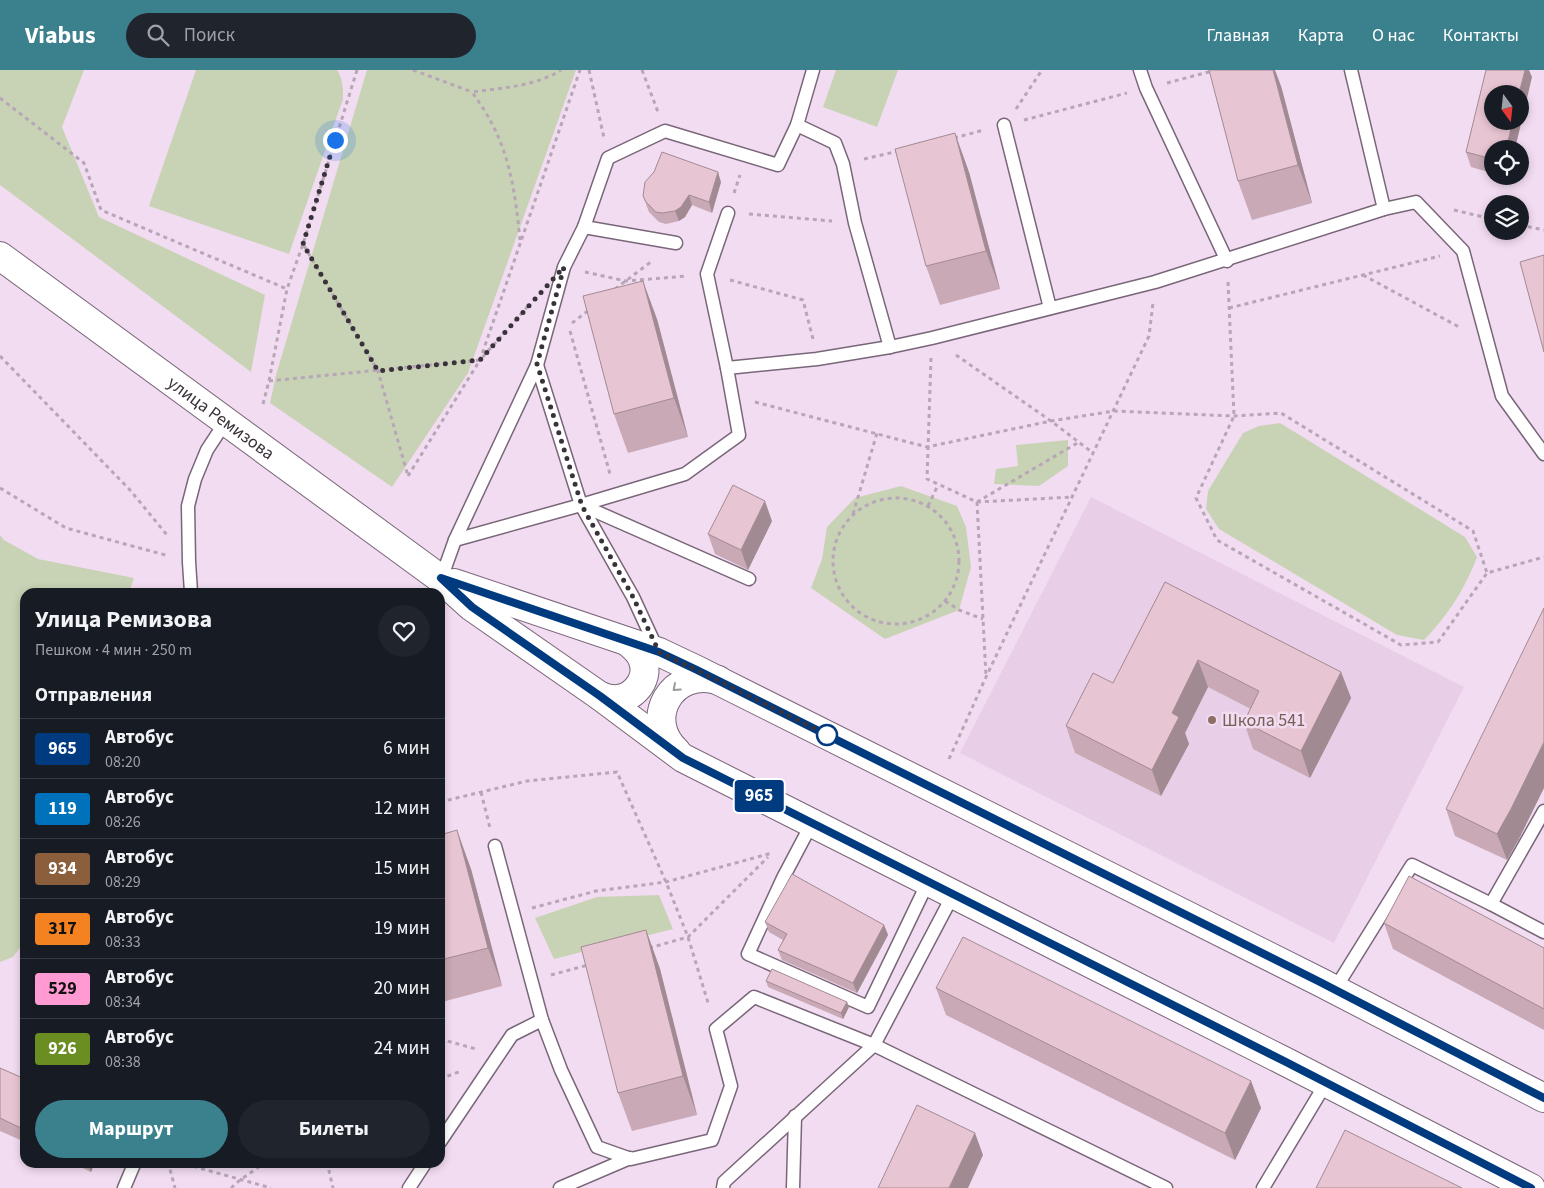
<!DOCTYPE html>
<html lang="ru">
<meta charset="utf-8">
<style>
:root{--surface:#171b24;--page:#20242c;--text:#f1f3f6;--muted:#9ea1a6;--line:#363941;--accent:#3b818d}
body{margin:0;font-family:"Source Sans 3",sans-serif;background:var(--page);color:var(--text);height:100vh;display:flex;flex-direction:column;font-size:19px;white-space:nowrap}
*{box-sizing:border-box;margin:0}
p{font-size:16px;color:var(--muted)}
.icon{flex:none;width:28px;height:28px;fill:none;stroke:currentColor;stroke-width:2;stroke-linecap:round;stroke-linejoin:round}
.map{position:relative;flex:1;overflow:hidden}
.panel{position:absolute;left:20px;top:518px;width:425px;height:580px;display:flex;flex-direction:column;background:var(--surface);border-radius:15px;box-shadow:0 2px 8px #0003}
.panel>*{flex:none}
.badge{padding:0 10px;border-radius:4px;font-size:18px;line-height:32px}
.needle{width:32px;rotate:165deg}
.fabs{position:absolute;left:1484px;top:15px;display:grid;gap:10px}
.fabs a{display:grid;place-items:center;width:45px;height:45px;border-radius:50%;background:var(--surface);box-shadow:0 2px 8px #0003;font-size:25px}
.you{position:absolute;width:25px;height:25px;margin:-12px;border:4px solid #fff;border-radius:50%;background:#1a73e8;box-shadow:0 0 0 8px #1a73e833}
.map>.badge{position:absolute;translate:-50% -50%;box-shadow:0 0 0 2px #fff}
h2{padding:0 15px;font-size:19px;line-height:45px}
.round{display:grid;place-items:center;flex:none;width:52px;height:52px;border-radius:26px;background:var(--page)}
.headline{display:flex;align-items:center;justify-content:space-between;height:85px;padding:0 15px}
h1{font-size:24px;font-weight:700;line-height:38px}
.cta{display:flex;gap:10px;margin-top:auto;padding:10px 15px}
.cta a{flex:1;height:58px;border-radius:30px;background:var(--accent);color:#fff;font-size:20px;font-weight:700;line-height:58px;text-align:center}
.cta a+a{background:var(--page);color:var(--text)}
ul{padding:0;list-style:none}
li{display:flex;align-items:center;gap:15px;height:60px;padding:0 15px;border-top:1px solid var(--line)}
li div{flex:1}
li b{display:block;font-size:19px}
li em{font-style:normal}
li .badge{min-width:55px;font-weight:700;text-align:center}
header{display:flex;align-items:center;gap:30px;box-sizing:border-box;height:70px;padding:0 25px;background:var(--accent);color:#fff}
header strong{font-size:24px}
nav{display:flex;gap:28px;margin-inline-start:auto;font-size:18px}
.search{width:350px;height:45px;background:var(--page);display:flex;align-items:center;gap:12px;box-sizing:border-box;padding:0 18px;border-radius:28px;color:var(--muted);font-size:19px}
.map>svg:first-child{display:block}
.built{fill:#e9cee8}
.green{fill:#c8d3b5}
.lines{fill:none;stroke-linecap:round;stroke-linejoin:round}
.service-casing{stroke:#796678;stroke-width:15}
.tertiary-casing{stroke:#796678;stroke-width:30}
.path{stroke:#b7a6b6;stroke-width:3;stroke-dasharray:4 4;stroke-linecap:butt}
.service{stroke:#fff;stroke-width:12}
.tertiary{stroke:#fff;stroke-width:28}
.wall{fill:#c8a9b5}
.shaded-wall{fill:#a28a93}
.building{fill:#e8c5d2;stroke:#a28a93}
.oneway{stroke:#9c989c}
.line-casing{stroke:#fff;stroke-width:11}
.line{stroke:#003b80;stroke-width:8}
.walk{stroke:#3a323a;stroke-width:5;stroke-dasharray:0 9}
.education-dot{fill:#8d6e63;stroke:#f2dcf1;stroke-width:2}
.stop-dot{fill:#fff;stroke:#003b80;stroke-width:2.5}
.labels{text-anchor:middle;stroke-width:5;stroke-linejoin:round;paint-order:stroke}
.street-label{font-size:18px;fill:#3a323a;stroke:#f2dcf1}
.education-label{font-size:18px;fill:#785e54;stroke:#f2dcf1;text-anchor:start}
</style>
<header>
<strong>Viabus</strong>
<div class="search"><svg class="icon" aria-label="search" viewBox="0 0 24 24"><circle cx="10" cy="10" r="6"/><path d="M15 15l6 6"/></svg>Поиск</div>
<nav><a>Главная</a><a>Карта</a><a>О нас</a><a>Контакты</a></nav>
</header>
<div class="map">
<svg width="1544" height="1118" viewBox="0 0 1544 1118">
<rect width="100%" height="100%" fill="#f2dcf1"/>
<!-- built -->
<polygon class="built" points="1091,427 1464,617 1334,873 960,683"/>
<!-- green -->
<g class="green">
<polygon points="0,0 84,0 62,57 99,147 265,225 251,302 0,115"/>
<path d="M196 0H337C343 9 343 18 343 29L289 184 149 136Z"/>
<polygon points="367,0 576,0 468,303 392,417 270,333 276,305"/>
<polygon points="836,0 898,0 877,57 823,37"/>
<path d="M1280 353 1465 467 1477 487C1466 517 1447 547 1424 570L1397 565 1219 459 1206 439 1208 421 1243 363 1259 356Z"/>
<polygon points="1068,370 1068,396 1039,416 994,414 996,399 1018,396 1016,375"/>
<polygon points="901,416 957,436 966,457 971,497 959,540 885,569 811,518 822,489 827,457 855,428"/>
<polygon points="0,465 4,470 38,489 134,508 129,522 25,522 25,871 13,887 0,892"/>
<polygon points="659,825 673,859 554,889 535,848 597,827"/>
</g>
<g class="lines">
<defs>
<g id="service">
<polyline points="1140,0 1146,18 1227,191"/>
<polyline points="1351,0 1384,139"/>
<polyline points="797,55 835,73 843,94 855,153 890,277"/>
<polyline points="1004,55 1050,238"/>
<polyline points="584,157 676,173"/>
<polyline points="537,295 581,435 633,527 657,579"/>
<polyline points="727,298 707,204 728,143"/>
<polyline points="581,435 749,509"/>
<polyline points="455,470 537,295 564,197 584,157 608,88 665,61 778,95 797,55 813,0"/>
<polyline points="191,522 189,492 188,436 195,409 207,380 226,351"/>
<polyline points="434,522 441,509 455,470 581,435 685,404 739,365 727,298 817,289 890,277 932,268 1155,212 1384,139 1416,132 1463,181 1502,326 1544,384"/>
<polyline points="812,753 783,808 748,884 868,937 928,812"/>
<polyline points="495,776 542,950 561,1000 597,1077 631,1089 712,1070 731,1016 716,959 754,927 874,975 953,825"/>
<polyline points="1491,834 1544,741"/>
<polyline points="1335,919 1412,795 1491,834 1544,862"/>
<polyline points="440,1072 512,965 542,950"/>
<polyline points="124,1118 135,1092"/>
<polyline points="409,1118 426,1092"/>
<polyline points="560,1118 630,1088"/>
<polyline points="723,1118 724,1112 874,975 1166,1118"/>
<polyline points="793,1118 795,1046"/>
<polyline points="1263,1118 1326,1013"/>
</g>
<g id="tertiary">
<path id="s1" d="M0 186 441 509 472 537 600 626 683 688 1284 991 1531 1118"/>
<polyline points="454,513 659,582 697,600 1320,912 1544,1028"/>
<path d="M600 626C604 627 608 629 612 629 632 631 650 610 643 591 641 583 635 578 629 573"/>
<path d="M676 681C642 649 672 597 718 610"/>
</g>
</defs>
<!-- service casing -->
<use href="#service" class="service-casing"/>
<!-- tertiary casing -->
<use href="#tertiary" class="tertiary-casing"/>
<!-- path -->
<g class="path">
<polyline points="357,0 303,174 378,301 408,406"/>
<polyline points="413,0 472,22"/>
<polyline points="589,0 604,68"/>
<polyline points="642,0 658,42"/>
<polyline points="1167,13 1216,0"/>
<polyline points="0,28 84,93 101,140 287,219"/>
<polyline points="1016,39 1042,0"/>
<polyline points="1024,50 1127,23"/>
<polyline points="954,68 984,60"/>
<polyline points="864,89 899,81"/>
<polyline points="734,123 740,105"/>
<polyline points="1454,140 1492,149"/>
<polyline points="749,144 832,151"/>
<polyline points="1520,155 1544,160"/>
<path d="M520 170C516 130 511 88 491 52 486 42 479 32 472 22 502 18 536 16 561 0"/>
<polyline points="585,202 626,211 687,206"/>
<polyline points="1363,205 1461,258"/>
<polyline points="730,210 803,230 813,269"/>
<polyline points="1228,212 1234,346 1196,428 1217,470 1401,575 1438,572 1487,503"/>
<polyline points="615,219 652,191"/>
<polyline points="1229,238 1440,186"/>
<polyline points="572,253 589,240"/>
<polyline points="570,261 610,404"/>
<polyline points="956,285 1051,351 1093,383"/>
<polyline points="0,286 130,420 167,465"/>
<polyline points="931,288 927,409 977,432 1073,427"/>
<polyline points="269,311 480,290 530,234"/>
<polyline points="755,332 927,377 1051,351 1114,341 1234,346 1281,343 1473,461 1487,503 1544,487"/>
<polyline points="263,334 269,311 287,219 303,174"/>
<polyline points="408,406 480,290 580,0"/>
<polyline points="0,418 66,458 169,486"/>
<circle cx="896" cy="491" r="63"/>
<polyline points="977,432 986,607"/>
<polyline points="977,432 1079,372"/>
<polyline points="928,436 938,415"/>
<polyline points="853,444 877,363"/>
<polyline points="945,531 959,540 983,549"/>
<polyline points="949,689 986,607 1149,266 1153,233"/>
<polyline points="481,722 490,758"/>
<polyline points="440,732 527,711 617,702 666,812 688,867 709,936"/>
<polyline points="532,838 596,821 666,812 772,783"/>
<polyline points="649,878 688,867 768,787"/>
<polyline points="551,905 588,895"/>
<polyline points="440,969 476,979"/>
<polyline points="440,1009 461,1001"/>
<polyline points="168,1092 175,1118"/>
<polyline points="178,1092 271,1118"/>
<polyline points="327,1092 333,1118"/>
<polyline points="231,1118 240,1110 266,1092"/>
</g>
<!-- service -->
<use href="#service" class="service"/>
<!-- tertiary -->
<use href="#tertiary" class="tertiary"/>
</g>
<!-- wall -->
<g class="wall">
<polygon points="1532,7 1492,79 1492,103 1471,97 1466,82"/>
<polygon points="1281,16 1312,133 1252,150 1238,111"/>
<polygon points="969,102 1000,219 940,235 926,196"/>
<polygon points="721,112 712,143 692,135 685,147 679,151 666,154 659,152 649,142 643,126"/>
<polygon points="657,249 688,367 628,383 614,344"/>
<polygon points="772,451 748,500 715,484 708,464"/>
<polygon points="1165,512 1341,602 1351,628 1310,708 1253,679 1244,652 1251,639 1208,617 1185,663 1189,674 1161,726 1075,683 1066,656 1113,613"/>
<polygon points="1446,739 1521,765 1507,790 1455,766"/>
<polygon points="440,765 471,799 502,916 442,932 440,926"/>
<polygon points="765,852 884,855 888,865 857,923 782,890 778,880 783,870 769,862"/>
<polygon points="1384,853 1544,878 1544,960 1393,879"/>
<polygon points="646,860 660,899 697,1045 632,1061 618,1023"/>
<polygon points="766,911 847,932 849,937 843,949 768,917"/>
<polygon points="936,918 1251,1011 1261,1038 1235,1090 946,945"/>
<polygon points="0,998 25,1009 25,1072 0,1061"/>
<polygon points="70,1092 95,1092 91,1102"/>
</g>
<!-- shaded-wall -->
<g class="shaded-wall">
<polygon points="1273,0 1275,0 1281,16 1312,133 1298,95"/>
<polygon points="1525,0 1529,0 1532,7 1515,79 1506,79 1513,51 1520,51 1520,24 1519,24"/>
<polygon points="955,63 969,102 1000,219 986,181"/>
<polygon points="718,102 721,112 712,143 709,132"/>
<polygon points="689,125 692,135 685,147 679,151 675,141"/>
<polygon points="643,211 657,249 688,367 674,328"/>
<polygon points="765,431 772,451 748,500 741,480"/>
<polygon points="1198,590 1208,617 1185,663 1189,674 1161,726 1152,700 1172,643"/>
<polygon points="1341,602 1351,628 1310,708 1301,681"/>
<polygon points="1544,672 1544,718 1521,765 1507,790 1497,764"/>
<polygon points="457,760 471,799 502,916 488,878"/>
<polygon points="884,855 888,865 857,923 853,913"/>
<polygon points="646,860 660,899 697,1045 683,1006"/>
<polygon points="847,932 849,937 843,949 841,943"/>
<polygon points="1251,1011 1261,1038 1235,1090 1225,1063"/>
<polygon points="975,1063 983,1085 968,1118 949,1118"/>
<polygon points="87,1092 95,1092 91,1102"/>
</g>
<!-- building -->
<g class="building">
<polygon points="1209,0 1273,0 1298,95 1238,111"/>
<polygon points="1486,0 1525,0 1519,24 1492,24 1492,51 1513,51 1506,79 1492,79 1492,89 1466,82"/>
<polygon points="955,63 986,181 926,196 895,79"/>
<polygon points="662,82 718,102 709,132 689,125 681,137 675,141 662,143 656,142 646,132 643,126 645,112 654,102"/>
<polygon points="1544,185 1544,282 1520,192"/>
<polygon points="643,211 674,328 614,344 583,226"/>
<polygon points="733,415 765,431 741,480 708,464"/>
<polygon points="1165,512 1341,602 1301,681 1244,652 1259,621 1198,590 1172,643 1179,647 1152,700 1066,656 1093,603 1113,613"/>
<polygon points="1544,538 1544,672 1511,739 1497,764 1446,739"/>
<polygon points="457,760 488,878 440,890 440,765"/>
<polygon points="792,804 884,855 853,913 778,880 787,864 765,852"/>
<polygon points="1409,806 1544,878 1544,939 1384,853"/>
<polygon points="646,860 683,1006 618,1023 581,877"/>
<polygon points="963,867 1251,1011 1225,1063 936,918"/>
<polygon points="772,899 847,932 841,943 766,911"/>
<polygon points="0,998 25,1009 25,1060 0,1048"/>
<polygon points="917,1035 975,1063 949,1118 878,1118"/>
<polygon points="1345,1060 1462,1118 1316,1118"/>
</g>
<!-- one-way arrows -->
<defs><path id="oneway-chevron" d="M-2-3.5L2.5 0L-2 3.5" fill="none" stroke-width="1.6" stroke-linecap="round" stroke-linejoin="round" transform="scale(1.25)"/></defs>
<use class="oneway" href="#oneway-chevron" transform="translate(676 618) rotate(138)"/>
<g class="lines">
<defs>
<polyline id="line" points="1531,1118 1284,991 683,688 600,626 472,537 441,508 659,582 697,600 1320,912 1544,1028"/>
</defs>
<!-- line casing -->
<use href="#line" class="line-casing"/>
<!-- line -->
<use href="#line" class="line"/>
<!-- walk -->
<polyline class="walk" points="335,70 303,174 378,301 480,290 564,197 537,294 582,436 633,527 659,582 721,612 827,665"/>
</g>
<!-- markers -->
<circle class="education-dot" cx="1212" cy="650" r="5"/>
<circle class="stop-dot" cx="827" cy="665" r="10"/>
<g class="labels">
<!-- street labels -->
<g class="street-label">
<text dy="6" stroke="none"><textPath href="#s1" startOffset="274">улица Ремизова</textPath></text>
</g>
<!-- education labels -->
<g class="education-label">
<text x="1222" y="656">Школа 541</text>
</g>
</g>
</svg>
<div class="fabs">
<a><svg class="needle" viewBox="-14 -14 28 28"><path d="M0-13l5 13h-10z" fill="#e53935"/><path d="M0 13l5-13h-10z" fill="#9ea1a6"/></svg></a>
<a><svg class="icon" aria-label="locate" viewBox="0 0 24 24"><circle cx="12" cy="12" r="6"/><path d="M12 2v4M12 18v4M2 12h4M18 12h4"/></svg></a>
<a><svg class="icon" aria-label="layers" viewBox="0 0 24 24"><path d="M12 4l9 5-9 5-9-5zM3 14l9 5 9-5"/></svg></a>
</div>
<div class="you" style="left:335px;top:70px"></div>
<b class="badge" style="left:759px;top:726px;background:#003b80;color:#fff">965</b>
<section class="panel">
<div class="headline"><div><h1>Улица Ремизова</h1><p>Пешком · 4 мин · 250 m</p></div><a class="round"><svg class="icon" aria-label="heart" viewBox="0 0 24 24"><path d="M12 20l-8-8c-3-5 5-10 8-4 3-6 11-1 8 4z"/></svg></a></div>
<h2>Отправления</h2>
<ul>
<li><span class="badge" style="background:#003b80;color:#fff">965</span><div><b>Автобус</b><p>08:20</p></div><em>6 мин</em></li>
<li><span class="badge" style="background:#0072bc;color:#fff">119</span><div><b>Автобус</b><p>08:26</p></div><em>12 мин</em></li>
<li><span class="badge" style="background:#8b5e3c;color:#fff">934</span><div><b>Автобус</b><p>08:29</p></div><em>15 мин</em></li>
<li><span class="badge" style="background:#f58220;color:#111">317</span><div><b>Автобус</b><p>08:33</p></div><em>19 мин</em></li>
<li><span class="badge" style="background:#ff9ad2;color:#111">529</span><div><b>Автобус</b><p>08:34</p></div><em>20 мин</em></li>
<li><span class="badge" style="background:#6b8e23;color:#fff">926</span><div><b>Автобус</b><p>08:38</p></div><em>24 мин</em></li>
</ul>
<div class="cta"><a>Маршрут</a><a>Билеты</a></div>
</section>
</div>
